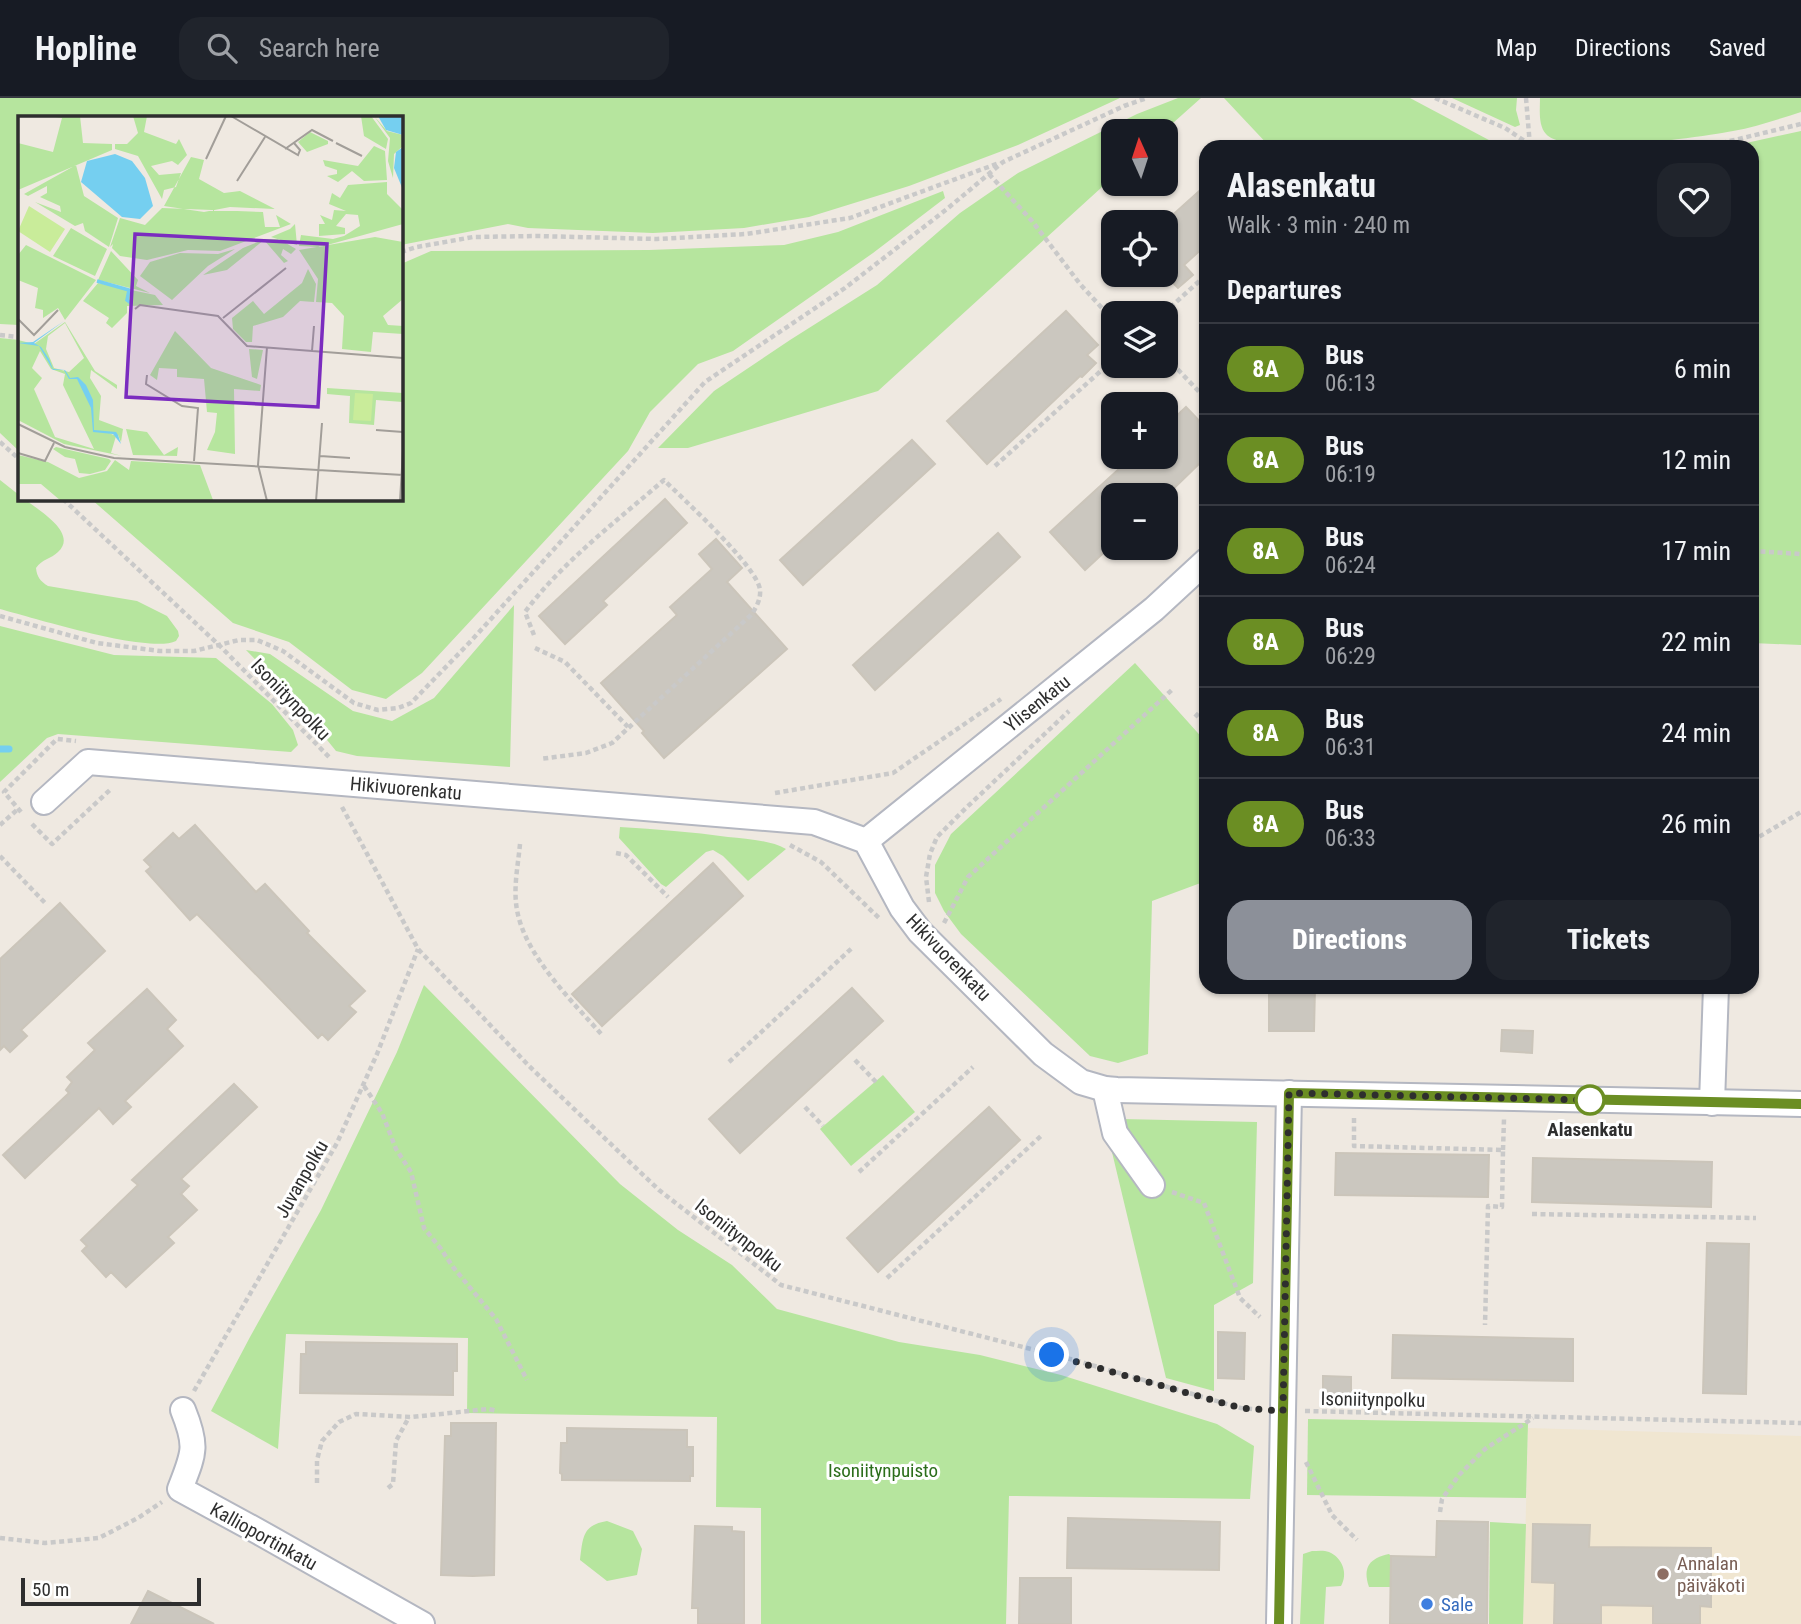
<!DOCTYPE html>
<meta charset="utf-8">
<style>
:root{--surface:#171b24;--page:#20242c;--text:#f1f3f6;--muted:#9ea1a6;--line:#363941;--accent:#8c9099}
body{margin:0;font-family:"Roboto Condensed",sans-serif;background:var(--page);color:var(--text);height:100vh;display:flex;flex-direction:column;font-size:26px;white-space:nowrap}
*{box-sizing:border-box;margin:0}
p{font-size:23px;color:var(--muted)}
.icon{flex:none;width:38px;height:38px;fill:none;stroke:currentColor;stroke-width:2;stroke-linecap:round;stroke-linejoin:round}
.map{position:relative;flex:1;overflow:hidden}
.panel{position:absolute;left:1199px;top:42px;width:560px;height:854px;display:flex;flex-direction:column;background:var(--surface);border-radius:21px;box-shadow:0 2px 5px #0004}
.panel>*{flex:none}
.badge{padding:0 14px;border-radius:23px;font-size:24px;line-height:46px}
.needle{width:46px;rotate:357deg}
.tools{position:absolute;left:1101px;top:21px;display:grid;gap:14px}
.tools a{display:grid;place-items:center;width:77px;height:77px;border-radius:14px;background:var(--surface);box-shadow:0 2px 5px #0004;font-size:35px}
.scale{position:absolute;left:21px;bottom:18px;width:180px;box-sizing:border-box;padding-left:7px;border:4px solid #2e2e2e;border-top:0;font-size:19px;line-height:24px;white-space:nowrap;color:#2e2e2e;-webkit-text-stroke:5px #fff;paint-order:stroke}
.you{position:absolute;width:35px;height:35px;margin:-18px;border:5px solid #fff;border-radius:50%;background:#1a73e8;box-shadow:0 0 0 10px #1a73e833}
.map>.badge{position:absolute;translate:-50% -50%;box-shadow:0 0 0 4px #fff}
h2{padding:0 28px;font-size:26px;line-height:63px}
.round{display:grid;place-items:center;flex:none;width:74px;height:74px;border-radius:21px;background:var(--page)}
.head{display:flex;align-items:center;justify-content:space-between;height:119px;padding:0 28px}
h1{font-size:33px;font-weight:800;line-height:52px}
.primary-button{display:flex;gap:14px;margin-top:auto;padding:14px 28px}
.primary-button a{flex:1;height:80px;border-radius:21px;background:var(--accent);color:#fff;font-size:28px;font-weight:800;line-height:80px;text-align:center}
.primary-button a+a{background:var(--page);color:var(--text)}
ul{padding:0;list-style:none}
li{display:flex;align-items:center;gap:21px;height:91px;padding:0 28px;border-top:2px solid var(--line)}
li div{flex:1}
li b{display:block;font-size:26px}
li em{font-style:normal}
li .badge{min-width:77px;font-weight:700;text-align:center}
header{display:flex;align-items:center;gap:42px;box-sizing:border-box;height:98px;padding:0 35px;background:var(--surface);border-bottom:2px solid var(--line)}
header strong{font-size:33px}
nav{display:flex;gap:38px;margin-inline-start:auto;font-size:24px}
.search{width:490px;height:63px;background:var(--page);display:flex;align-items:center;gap:18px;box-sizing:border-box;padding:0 24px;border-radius:21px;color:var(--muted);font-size:26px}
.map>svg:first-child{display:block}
.education{fill:#f0e6d1}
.green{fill:#b6e59e}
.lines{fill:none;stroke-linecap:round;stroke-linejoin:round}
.stream{stroke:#75cff0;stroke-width:7}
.building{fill:#cbc7bf;stroke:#cbc5ba;stroke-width:2}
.minor-casing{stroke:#b4b7c1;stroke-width:28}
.path{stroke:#c9c9c9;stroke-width:4.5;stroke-dasharray:5 3.5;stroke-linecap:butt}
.minor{stroke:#fff;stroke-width:24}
.line-casing{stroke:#fff;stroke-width:16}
.line{stroke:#6b8e23;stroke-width:10}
.walk{stroke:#2e2e2e;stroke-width:7;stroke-dasharray:0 12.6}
.stop-dot{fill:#fff;stroke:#6b8e23;stroke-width:3.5}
.education-dot{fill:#8d6e63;stroke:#fff;stroke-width:2.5}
.shop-dot{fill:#3f7fe0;stroke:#fff;stroke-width:2.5}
.labels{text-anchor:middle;stroke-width:6;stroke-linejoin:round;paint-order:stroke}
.street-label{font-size:19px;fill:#2e2e2e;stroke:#fff}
.stop-label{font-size:19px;font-weight:bold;fill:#2e2e2e;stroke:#fff}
.park-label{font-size:19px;fill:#2c6e1b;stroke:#fff}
.education-label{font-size:19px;fill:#785e54;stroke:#fff;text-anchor:start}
.shop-label{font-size:19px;fill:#366cbe;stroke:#fff;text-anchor:start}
.inset-river{fill:none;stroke:#75cff0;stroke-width:3.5}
.inset-road{fill:none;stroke:#a29e99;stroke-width:2}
.view{fill:#7b2cbf;fill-opacity:0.15;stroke:#7b2cbf;stroke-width:3.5}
.inset-edge{fill:none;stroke:#2e2e2e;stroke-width:3.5}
</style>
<header>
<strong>Hopline</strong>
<div class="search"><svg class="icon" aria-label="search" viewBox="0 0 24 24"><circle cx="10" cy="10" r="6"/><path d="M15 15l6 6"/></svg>Search here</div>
<nav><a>Map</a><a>Directions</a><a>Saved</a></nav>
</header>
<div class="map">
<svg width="1801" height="1526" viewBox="0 0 1801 1526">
<rect width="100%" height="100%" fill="#efe9e1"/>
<!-- education -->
<polygon class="education" points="1528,1330 1801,1338 1801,1526 1523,1526"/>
<!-- green -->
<g class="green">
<polygon points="0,0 1120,0 1018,47 909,88 809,119 744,130 653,135 528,130 508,126 401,147 401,19 19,19 19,227 0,226"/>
<polygon points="1178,0 1201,0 1164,33 1113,33 1113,79 878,293 688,350 658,350 714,293 790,242 877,187 960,115 1018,75 1137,16"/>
<polygon points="1224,0 1410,0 1502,49 1270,49"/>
<polygon points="1452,0 1517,0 1516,12 1520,27 1515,29"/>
<path d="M1540 0H1801V14C1779 21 1756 29 1733 33 1702 39 1566 59 1546 36 1538 27 1540 12 1540 0Z"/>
<polygon points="1801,33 1801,547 1752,545 1752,49 1728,49"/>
<polygon points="943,93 945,100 873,155 733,253 698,266 650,314 628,353 449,546 422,575 386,601 352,592 289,544 233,525 91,401 401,401 401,166 431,153 649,152 784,147 838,134"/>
<polygon points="0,240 19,242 19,353 0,335"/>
<path d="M0 382 19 397V401H24C37 411 79 435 58 454 51 461 42 461 36 470 37 479 40 483 48 488L137 503 167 518 178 533 179 538 176 543C149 556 34 520 0 511Z"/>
<polygon points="514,507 510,669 357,658 336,653 293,600 246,552 270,556 353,613 392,623 434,600"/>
<polygon points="0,528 114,557 216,560 272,606 293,632 298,647 291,654 58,636 47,640 0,684"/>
<polygon points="1135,565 1206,644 1206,783 1152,803 1148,956 1118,965 1090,958 961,836 944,813 935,795 935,767 951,736"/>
<path d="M620 729C656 731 692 734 728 739 747 741 770 742 786 751L748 783 723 758 713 752 706 754 666 789 661 786 619 740Z"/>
<polygon points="424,887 620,1086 678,1132 732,1167 777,1211 899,1244 980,1257 1061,1277 1217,1326 1254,1348 1250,1401 1009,1398 1006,1526 761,1526 761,1410 716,1409 717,1319 467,1315 468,1240 286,1236 278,1351 211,1313 250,1239 321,1112 397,954"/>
<polygon points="883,977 915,1014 851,1068 820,1031"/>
<polygon points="1122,1021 1257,1024 1253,1185 1214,1207 1214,1293 1166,1280 1111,1050"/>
<polygon points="1308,1321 1528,1325 1526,1400 1307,1397"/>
<path d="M607 1423 633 1433 642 1451 637 1477 607 1483 580 1462C583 1440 582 1427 607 1423Z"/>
<polygon points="1490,1424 1526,1426 1523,1526 1489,1526"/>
<path d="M1312 1453C1317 1453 1324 1452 1329 1454 1343 1460 1348 1476 1341 1488L1326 1489 1324 1526H1300L1303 1456Z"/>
<path d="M1389 1456 1391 1458 1390 1489H1369C1362 1469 1370 1460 1389 1456Z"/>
</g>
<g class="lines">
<!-- stream -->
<polyline class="stream" points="0,651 9,651"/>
</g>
<!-- building -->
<g class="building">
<polygon points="1206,87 1206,147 1184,167 1193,177 1178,190 1169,181 1166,184 1166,123"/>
<polygon points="1066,213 1098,247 1087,257 1096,265 1082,279 1080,278 987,366 947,323"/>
<polygon points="1186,309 1206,330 1206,359 1168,396 1159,386 1146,397 1113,397 1113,446 1085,472 1050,434 1132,359 1166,359 1166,328"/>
<polygon points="912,342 935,366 803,487 780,462"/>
<polygon points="665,401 687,425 603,503 607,507 565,546 539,518"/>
<polygon points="998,435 1020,459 875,592 853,567"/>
<polygon points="716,441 742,470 727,484 787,551 664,660 642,635 644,633 601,585 677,517 670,509 712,471 699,456"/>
<polygon points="195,727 256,794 265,786 309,833 307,835 365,893 349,908 356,914 328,942 322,936 318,940 197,816 190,822 146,773 151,769 144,762 173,735 179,741"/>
<polygon points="713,765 743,798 602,928 572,896"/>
<polygon points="60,805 105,853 21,932 27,938 10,954 4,948 0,952 0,861"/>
<polygon points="1269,889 1315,889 1314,933 1269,933"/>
<polygon points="852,890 883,923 740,1055 709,1021"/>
<polygon points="147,891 176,922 167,931 183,948 125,1003 131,1009 113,1026 99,1010 25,1080 3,1057 69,995 66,992 72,984 67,979 95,952 88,945"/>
<polygon points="1502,932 1533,933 1532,955 1501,953"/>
<polygon points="234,986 257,1009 181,1081 189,1088 181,1096 197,1112 168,1139 174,1145 126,1189 111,1174 106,1179 82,1153 87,1148 81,1142 138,1087 132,1082"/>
<polygon points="989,1009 1020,1042 878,1174 847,1140"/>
<polygon points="1336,1055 1489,1057 1488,1099 1335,1097"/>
<polygon points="1533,1060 1712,1064 1711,1109 1532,1104"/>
<polygon points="1707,1145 1749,1146 1746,1296 1703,1295"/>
<polygon points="1218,1234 1245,1235 1244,1281 1218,1280"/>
<polygon points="1393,1237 1573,1241 1573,1283 1392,1280"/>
<polygon points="306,1244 457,1246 457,1273 453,1273 453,1297 300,1295 301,1256 306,1256"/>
<polygon points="1323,1278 1351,1279 1351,1297 1323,1296"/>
<polygon points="451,1325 496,1325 494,1477 473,1478 441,1477 445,1338 451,1338"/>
<polygon points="567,1330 687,1332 687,1349 693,1349 693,1378 690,1378 690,1383 562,1382 562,1376 560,1375 561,1345 567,1345"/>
<polygon points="1068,1420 1220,1424 1219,1472 1067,1470"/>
<polygon points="1437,1423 1488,1424 1487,1526 1390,1526 1391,1458 1436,1459"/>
<polygon points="1533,1426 1590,1427 1589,1449 1711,1450 1711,1509 1700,1508 1700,1526 1653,1526 1653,1508 1601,1507 1601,1526 1554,1526 1555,1485 1532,1484"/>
<polygon points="695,1428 732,1429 732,1433 744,1434 744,1526 698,1526 698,1510 692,1510"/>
<polygon points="1020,1480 1071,1480 1071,1526 1019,1526"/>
<polygon points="148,1493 214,1526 131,1526"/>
</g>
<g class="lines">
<defs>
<g id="minor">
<polyline points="44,704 88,664 814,724 866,743 902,810 920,834 1043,956 1081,984 1105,991 1117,992 1801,1006"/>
<polyline points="866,743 1154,511 1206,463"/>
<polyline points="1105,991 1115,1035 1152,1087"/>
<polyline points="1712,1005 1716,889"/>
<path d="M183 1312C198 1349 194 1355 180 1391L259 1434 422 1526"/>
<polyline points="1279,1526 1289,995"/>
</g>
</defs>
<!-- minor casing -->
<use href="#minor" class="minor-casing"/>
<!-- path -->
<g class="path">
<polyline points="1435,0 1505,30 1529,46 1544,49"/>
<polyline points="1526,0 1530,48"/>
<polyline points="1705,49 1801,26"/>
<polyline points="989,76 1032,123 1080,186 1113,222"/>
<polyline points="401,154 417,149 473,139 536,138 657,141 746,136 850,120 999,65"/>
<polyline points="1164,215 1206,177"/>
<polyline points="0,237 19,239"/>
<polyline points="1166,259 1206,301"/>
<polyline points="0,344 19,361"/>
<polyline points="995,368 1113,262"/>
<polyline points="63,401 220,548 331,661"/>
<polyline points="1752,453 1801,456"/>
<polyline points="0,518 97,545 160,553 194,553 239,542 257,542 283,553 354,605 378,612 398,610 411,605 471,543 705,284 845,190 947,111 1003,64 1124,8 1147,0"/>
<path d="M534 537 525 514C561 465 618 422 664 382 683 401 758 469 760 492 761 501 756 510 751 517L612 645 586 655 540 661"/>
<polyline points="535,550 565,564 628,629"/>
<polyline points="1195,619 1206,608"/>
<polyline points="775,695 893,675 1001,601"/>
<polyline points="342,709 418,851 529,968 659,1092 781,1187 1074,1262 1241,1310 1261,1312"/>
<polyline points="21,714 4,694 57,641 76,643"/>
<polyline points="32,726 52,746 112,690"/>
<polyline points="0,727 18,711"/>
<polyline points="1752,743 1801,714"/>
<path d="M520 746C518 768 513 790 517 812 525 858 573 904 603 938"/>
<polyline points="790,747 821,764 880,821"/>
<polyline points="616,755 626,757 668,799"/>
<polyline points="0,758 47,807"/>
<polyline points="929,804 926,779 930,756 937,739 967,709 1069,613"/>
<polyline points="944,825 968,779 1174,590"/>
<polyline points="855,962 876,984"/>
<polyline points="729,964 852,850"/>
<polyline points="364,988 382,1015 396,1051 411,1074 424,1130 441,1151 453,1169 496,1221 527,1282"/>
<polyline points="805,1009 823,1028"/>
<polyline points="1354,1020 1354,1048 1503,1052 1502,1109 1488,1108 1485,1227"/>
<polyline points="1503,1052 1504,1021"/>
<polyline points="859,1074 973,969"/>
<polyline points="1172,1094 1204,1105 1240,1200 1260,1219"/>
<polyline points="1532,1116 1756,1120"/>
<polyline points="887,1180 1042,1037"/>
<polyline points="194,1293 337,1045 377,956 418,851"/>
<polyline points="1305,1313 1801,1325"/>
<polyline points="1306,1364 1332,1417 1357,1442"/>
<polyline points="317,1385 317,1362 322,1343 339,1324 356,1316 412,1319 488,1311 498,1313"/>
<polyline points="388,1390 393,1386 396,1343 409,1319"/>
<polyline points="1440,1414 1442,1401 1459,1377 1485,1351 1533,1320"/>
<polyline points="0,1440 45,1445 99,1440 138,1420 162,1404"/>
</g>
<!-- minor -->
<use href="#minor" class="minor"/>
</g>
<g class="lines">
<defs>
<polyline id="line" points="1279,1526 1289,995 1801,1006"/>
</defs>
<!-- line casing -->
<use href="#line" class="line-casing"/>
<!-- line -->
<use href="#line" class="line"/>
<!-- walk -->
<polyline class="walk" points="1052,1257 1241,1310 1283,1313 1289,995 1591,1002 1590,1002"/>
</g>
<!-- markers -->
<circle class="stop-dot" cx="1590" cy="1002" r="14"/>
<circle class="education-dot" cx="1663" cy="1476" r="7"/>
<circle class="shop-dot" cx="1427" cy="1506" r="7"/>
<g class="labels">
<!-- street labels -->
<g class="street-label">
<text transform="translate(291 601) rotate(46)" y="7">Isoniitynpolku</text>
<text transform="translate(1037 605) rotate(-39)" y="7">Ylisenkatu</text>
<text transform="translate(406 690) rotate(5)" y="7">Hikivuorenkatu</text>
<text transform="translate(949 859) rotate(46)" y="7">Hikivuorenkatu</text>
<text transform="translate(301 1081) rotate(-60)" y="7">Juvanpolku</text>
<text transform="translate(739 1137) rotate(38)" y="7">Isoniitynpolku</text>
<text transform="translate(1373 1301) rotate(1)" y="7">Isoniitynpolku</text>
<text transform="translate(264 1438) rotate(29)" y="7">Kallioportinkatu</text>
</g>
<!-- stop labels -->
<g class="stop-label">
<text x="1590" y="1038">Alasenkatu</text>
</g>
<!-- park labels -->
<g class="park-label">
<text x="883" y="1379">Isoniitynpuisto</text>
</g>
<!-- education labels -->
<g class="education-label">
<text x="1677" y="1472">Annalan<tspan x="1677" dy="22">päiväkoti</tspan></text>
</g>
<!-- shop labels -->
<g class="shop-label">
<text x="1441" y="1513">Sale</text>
</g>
</g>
<!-- overview -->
<g transform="translate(18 18)">
<rect width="385" height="385" fill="#efe9e1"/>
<path d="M31 0H62L65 27 94 28V34L0 74V27L35 36 44 2ZM115 0H129L126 16 158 28 161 23 169 39 160 49 154 45 133 50 141 59 163 57 158 71 146 74 144 83 120 40 97 33V28H109L120 17ZM343 0H353L370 23 368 33 346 20ZM356 0 369 15 385 19V30L376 38 375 62 370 45 372 22ZM292 16 310 25V28L289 36 280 26ZM356 30 367 35 369 64 346 65 334 55 320 66 309 60 319 58V54L307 50 305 44 340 50ZM173 41 186 44 181 63 206 77 222 75 257 93 212 91 186 96 146 90ZM58 49 66 80 100 102 91 131 67 115 65 107 57 110 17 86 43 96 42 90 22 81 29 77V70L10 80 6 78ZM369 66V78L385 94V108L302 131 281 130 283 119 315 123 326 120 342 110 340 99 328 98 318 110 327 112V118L301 120V108H307L302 99 314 104 316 94 328 95 311 88 314 77 322 82 330 69ZM144 92 245 96 247 111H262L258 99 273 108 202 135 170 134 129 144 102 140 94 132 95 128 92 131 102 102 127 109ZM277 108 279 129 253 121 272 113ZM53 112 89 133 77 160 35 140ZM357 121 385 126V183L365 200 370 209 385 210V218L355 216 353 236 324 233 326 200 314 187 298 186 300 163 281 134ZM247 123H261L278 133 273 138 265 133 263 139 270 145 266 147 246 124 209 154 185 159 225 132ZM8 129 78 164 47 204 40 192 25 202V194L17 192 20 172 0 164V139ZM217 133 190 150 154 184 122 160 132 146 162 137 200 138ZM93 135 120 164 118 170 132 177 80 164ZM290 153 298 168 296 186 282 185 265 201 235 210 234 226H228L215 213 214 202 235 185 246 198 284 167ZM80 167 137 179 145 189 109 190V197L94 212 88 207 91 202 65 185ZM47 206 77 255 99 269V273L73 254 72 262 83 280 81 304 105 313 103 326 100 319 91 317 98 320 93 337 104 340 46 328 0 304V224L16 228ZM47 207 66 242 51 256 36 252 28 233 30 220ZM22 235 33 253 47 258 45 269 76 333 37 321 16 273 24 262 14 252ZM157 215 193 252 243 269 242 275 216 273 217 338 189 334 197 316 199 297 189 296 186 263 159 261V253L141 252 139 264 132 259ZM231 233 245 234 239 263 234 261ZM309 272 385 277V286L358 284 356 309 331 307 332 280 309 278ZM108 313 129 316 146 339 160 331 159 340 115 339ZM38 331 91 343 93 345 87 354 72 358 61 357 57 343 47 341 35 333ZM0 339 30 346 61 362 89 355 97 344 111 354 113 345 182 349 195 384 43 385 23 368H0Z" fill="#b6e59e" fill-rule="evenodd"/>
<path d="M11 90 47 113 32 136 0 115ZM337 277 355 278 353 305 335 304Z" fill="#c9ec9a"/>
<path d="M360 0H385V19L368 14ZM385 31V74L376 52 378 36ZM97 38 114 45 127 62 135 90 122 103 104 101 63 66 69 45ZM46 205 16 227 23 231 31 243 35 253 47 254 52 262 60 261 68 269 75 284 76 314 98 316 100 319 103 328 95 318 75 316 73 292 59 263H51L46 254H35L21 230 0 227 15 226Z" fill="#75cff0"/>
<path class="inset-river" d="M79 165 111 174 109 184 114 188"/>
<path class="inset-road" d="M213 0 280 39 282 34 276 27M318 27 344 40M267 33 294 14 315 25M188 43 208 0M219 65 247 21M117 193 122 189 200 200 229 230 385 242M205 202 268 152M0 203 16 219 40 194M249 231 240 349 249 385M294 235 296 210M129 259 128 268 164 290 180 292 176 345M0 308 47 331 96 342 385 359M358 314 385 316M0 337 27 345 36 327M302 340 332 342M298 385 304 307M382 385 385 335"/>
<path class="view" d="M117 118 309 128 300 291 108 281Z"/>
<rect width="385" height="385" class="inset-edge"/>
</g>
</svg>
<div class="tools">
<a><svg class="needle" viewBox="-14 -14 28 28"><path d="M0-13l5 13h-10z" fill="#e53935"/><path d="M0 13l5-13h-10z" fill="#9ea1a6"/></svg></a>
<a><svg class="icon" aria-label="locate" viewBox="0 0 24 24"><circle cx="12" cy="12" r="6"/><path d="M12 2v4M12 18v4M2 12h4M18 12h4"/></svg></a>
<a><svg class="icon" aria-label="layers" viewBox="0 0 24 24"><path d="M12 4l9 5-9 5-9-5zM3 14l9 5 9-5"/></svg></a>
<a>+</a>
<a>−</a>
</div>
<div class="scale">50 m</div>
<div class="you" style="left:1052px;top:1257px"></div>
<section class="panel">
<div class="head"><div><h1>Alasenkatu</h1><p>Walk · 3 min · 240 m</p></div><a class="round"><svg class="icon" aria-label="heart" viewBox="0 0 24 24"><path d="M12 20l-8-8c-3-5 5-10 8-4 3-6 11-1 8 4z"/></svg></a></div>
<h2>Departures</h2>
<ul>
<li><span class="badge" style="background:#6b8e23;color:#fff">8A</span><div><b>Bus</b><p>06:13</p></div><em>6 min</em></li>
<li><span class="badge" style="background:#6b8e23;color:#fff">8A</span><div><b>Bus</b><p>06:19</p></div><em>12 min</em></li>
<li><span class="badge" style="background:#6b8e23;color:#fff">8A</span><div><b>Bus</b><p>06:24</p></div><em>17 min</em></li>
<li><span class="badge" style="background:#6b8e23;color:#fff">8A</span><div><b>Bus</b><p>06:29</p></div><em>22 min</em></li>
<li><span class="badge" style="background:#6b8e23;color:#fff">8A</span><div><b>Bus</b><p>06:31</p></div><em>24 min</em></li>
<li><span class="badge" style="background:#6b8e23;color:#fff">8A</span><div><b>Bus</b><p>06:33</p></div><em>26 min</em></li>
</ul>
<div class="primary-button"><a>Directions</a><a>Tickets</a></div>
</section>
</div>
